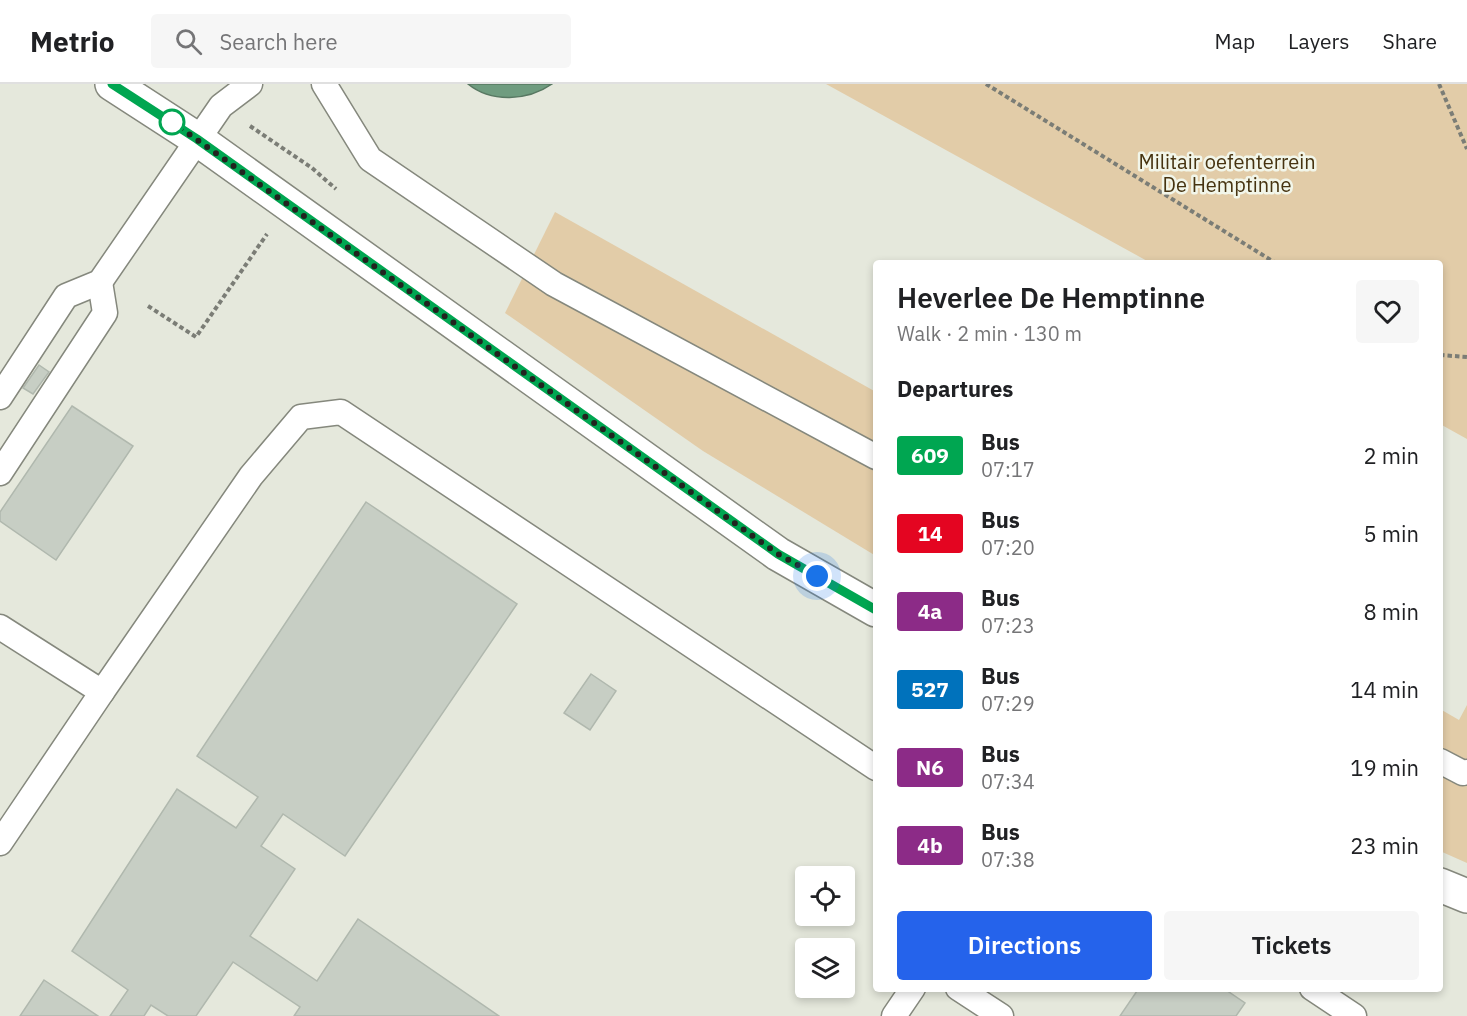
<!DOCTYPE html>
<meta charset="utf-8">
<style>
:root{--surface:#fff;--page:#f6f6f6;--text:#202124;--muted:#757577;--line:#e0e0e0;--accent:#2563eb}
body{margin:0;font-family:"IBM Plex Sans",sans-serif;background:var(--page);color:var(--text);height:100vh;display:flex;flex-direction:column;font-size:22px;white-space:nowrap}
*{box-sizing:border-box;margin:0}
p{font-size:20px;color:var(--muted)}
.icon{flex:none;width:33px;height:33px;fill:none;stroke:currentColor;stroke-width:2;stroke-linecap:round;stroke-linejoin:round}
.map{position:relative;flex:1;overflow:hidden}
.details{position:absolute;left:873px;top:176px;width:570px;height:732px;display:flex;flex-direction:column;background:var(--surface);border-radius:6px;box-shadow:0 3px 9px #0003}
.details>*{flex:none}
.badge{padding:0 12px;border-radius:4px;font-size:21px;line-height:39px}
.fabs{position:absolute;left:795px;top:782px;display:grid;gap:12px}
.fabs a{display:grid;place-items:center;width:60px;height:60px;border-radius:6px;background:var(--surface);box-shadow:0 3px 9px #0003;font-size:30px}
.you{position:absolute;width:30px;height:30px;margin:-15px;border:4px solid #fff;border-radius:50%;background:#1a73e8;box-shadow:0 0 0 9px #1a73e833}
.map>.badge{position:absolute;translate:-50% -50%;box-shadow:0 0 0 3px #fff}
h2{padding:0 24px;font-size:22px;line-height:54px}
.round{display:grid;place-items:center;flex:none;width:63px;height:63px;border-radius:6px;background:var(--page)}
.summary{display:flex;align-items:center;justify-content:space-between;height:102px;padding:0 24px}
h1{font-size:28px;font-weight:600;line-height:45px}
.action{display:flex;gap:12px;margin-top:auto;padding:12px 24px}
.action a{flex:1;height:69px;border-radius:6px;background:var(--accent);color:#fff;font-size:24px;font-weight:600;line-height:69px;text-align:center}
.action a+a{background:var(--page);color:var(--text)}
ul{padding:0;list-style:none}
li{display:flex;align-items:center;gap:18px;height:78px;padding:0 24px}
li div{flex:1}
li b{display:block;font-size:22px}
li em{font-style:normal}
li .badge{min-width:66px;font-weight:700;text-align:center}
header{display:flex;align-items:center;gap:36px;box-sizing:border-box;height:84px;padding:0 30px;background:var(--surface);border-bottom:2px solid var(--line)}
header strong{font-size:28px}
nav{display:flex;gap:33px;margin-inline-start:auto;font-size:21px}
.search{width:420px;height:54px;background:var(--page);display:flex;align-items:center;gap:15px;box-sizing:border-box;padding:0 21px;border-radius:6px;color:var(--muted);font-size:22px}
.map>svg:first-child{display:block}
.green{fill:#e2cca8}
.water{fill:#6f9c7f;stroke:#587862;stroke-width:1.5}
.building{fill:#c7cec4;stroke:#b0b8ae;stroke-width:1.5}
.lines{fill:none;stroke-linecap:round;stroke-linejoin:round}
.lane-casing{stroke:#85887d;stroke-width:27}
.secondary-casing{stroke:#85887d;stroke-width:36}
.path{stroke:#7b7d76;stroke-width:4;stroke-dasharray:4.5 3;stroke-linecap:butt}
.lane{stroke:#fff;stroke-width:24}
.secondary{stroke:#fff;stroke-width:33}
.line-casing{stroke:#fff;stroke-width:14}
.line{stroke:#00a651;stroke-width:9}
.walk{stroke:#22231f;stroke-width:6;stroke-dasharray:0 10.8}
.stop-dot{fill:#fff;stroke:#00a651;stroke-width:3}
.labels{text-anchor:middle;stroke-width:5;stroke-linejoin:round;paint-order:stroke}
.park-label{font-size:20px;fill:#463310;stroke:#f2f6ea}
</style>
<header>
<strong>Metrio</strong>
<div class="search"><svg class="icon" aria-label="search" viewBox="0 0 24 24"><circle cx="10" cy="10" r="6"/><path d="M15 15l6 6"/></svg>Search here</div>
<nav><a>Map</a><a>Layers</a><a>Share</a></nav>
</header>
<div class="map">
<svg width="1467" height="932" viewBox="0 0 1467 932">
<rect width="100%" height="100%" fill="#e5e8dc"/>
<!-- green -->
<g class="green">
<polygon points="826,0 1467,0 1467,355 1440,340 1440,178 1149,178"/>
<polygon points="555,128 876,308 876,472 703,367 505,229"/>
<polygon points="1467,621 1467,779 1440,767 1440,625 1459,636"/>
</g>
<!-- water -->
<path class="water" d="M468 0H552C528 17 491 19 468 0Z"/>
<!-- building -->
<g class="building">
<polygon points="39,281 49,288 33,310 23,304"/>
<polygon points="72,322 133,362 56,476 0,437 0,428"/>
<polygon points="366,418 517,520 345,772 283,730 261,762 295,785 250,852 317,897 358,835 499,932 294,932 300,923 233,878 196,932 168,932 151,921 144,932 110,932 128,906 72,867 177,705 236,744 258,713 197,672"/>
<polygon points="591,590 616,607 590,646 564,629"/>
<polygon points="44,896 98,932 20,932"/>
<polygon points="1139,904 1223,904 1245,919 1236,932 1120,932"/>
</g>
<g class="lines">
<defs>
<g id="lane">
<polyline points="324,0 370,75 554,200 876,373"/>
<polyline points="0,313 66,212 100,198 221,22 250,0"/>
<polyline points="0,389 105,229 100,198"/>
<polyline points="0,543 102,608 251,392 301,333 341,328 876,684"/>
<polyline points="1440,677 1463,689 1467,688"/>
<polyline points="0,759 102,608"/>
<polyline points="958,904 1001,932"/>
<polyline points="1312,904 1354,932"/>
<polyline points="894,932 913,904"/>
</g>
<g id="secondary">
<polyline points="112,0 197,55 778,470 876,526"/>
<polyline points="1440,801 1467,812"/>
</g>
</defs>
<!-- lane casing -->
<use href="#lane" class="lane-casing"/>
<!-- secondary casing -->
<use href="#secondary" class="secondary-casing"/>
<!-- path -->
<g class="path">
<polyline points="986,0 1274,178"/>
<polyline points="1439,0 1467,65"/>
<polyline points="250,42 312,84 336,105"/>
<polyline points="148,222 196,253 267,150"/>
<polyline points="1440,271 1467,273"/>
</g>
<!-- lane -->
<use href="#lane" class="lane"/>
<!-- secondary -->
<use href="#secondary" class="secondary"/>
</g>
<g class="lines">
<defs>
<polyline id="line" points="112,0 197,55 778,470 876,526"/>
</defs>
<!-- line casing -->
<use href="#line" class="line-casing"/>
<!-- line -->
<use href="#line" class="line"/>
<!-- walk -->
<polyline class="walk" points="172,38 778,470 817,492"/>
</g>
<!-- markers -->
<circle class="stop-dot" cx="172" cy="38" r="12"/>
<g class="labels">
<!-- park labels -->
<g class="park-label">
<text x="1227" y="85">Militair oefenterrein<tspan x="1227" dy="23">De Hemptinne</tspan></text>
</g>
</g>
</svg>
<div class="fabs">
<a><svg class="icon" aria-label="locate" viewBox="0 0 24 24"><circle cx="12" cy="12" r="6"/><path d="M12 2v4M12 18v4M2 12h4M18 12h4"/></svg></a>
<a><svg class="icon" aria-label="layers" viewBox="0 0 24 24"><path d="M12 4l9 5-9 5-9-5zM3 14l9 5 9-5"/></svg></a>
</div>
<div class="you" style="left:817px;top:492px"></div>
<section class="details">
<div class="summary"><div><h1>Heverlee De Hemptinne</h1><p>Walk · 2 min · 130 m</p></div><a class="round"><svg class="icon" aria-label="heart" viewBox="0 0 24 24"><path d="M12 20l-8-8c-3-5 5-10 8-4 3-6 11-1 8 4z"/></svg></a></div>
<h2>Departures</h2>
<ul>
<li><span class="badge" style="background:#00a651;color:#fff">609</span><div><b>Bus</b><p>07:17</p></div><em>2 min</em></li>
<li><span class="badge" style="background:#e40521;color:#fff">14</span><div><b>Bus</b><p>07:20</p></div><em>5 min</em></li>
<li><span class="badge" style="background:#8c2b87;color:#fff">4a</span><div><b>Bus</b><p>07:23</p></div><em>8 min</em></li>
<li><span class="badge" style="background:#0072bc;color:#fff">527</span><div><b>Bus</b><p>07:29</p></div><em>14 min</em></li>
<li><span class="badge" style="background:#8c2b87;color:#fff">N6</span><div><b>Bus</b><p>07:34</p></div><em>19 min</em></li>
<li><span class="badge" style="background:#8c2b87;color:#fff">4b</span><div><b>Bus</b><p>07:38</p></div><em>23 min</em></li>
</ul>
<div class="action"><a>Directions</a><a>Tickets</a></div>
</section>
</div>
